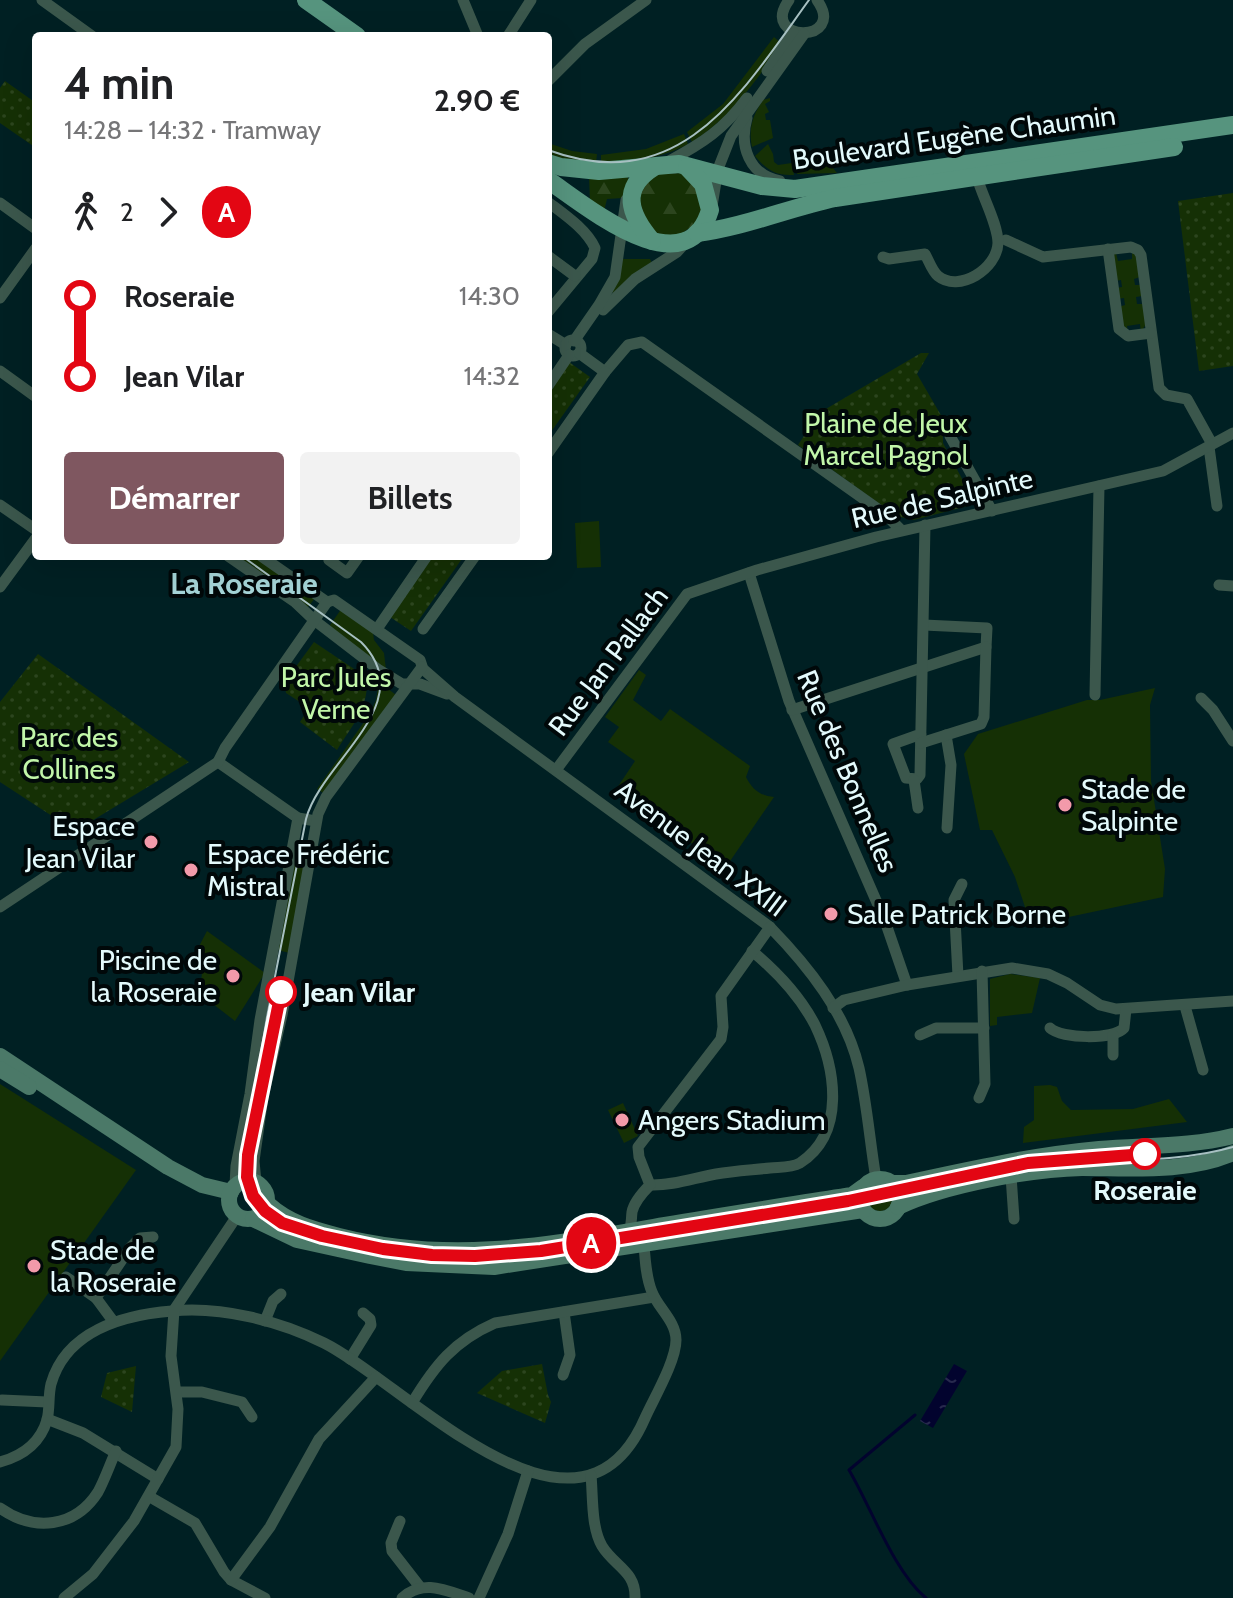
<!DOCTYPE html>
<html lang="fr">
<meta charset="utf-8">
<style>
:root{--surface:#fff;--page:#f2f2f2;--text:#202124;--muted:#757577;--accent:#7f5760}
body{margin:0;font-family:Cabin,sans-serif;background:var(--page);color:var(--text);height:100vh;display:flex;flex-direction:column;font-size:30px;white-space:nowrap}
*{box-sizing:border-box;margin:0}
p{font-size:26px;color:var(--muted)}
.icon{flex:none;width:44px;height:44px;fill:none;stroke:currentColor;stroke-width:2;stroke-linecap:round;stroke-linejoin:round}
.map{position:relative;flex:1;overflow:hidden}
.drawer{position:absolute;left:32px;top:32px;width:520px;height:528px;display:flex;flex-direction:column;background:var(--surface);border-radius:8px;box-shadow:0 8px 32px #0002}
.drawer>*{flex:none}
.badge{padding:0 16px;border-radius:26px;font-size:28px;line-height:52px}
.map>.badge{position:absolute;translate:-50% -50%;box-shadow:0 0 0 4px #fff}
.legs{display:flex;align-items:center;gap:12px;height:88px;padding:0 32px;font-size:26px}
.legs p{margin-inline-start:auto}
.summary{display:flex;align-items:center;justify-content:space-between;height:136px;padding:0 32px}
h1{font-size:44px;font-weight:800;line-height:60px}
.primary-button{display:flex;gap:16px;margin-top:auto;padding:16px 32px}
.primary-button a{flex:1;height:92px;border-radius:8px;background:var(--accent);color:#fff;font-size:32px;font-weight:800;line-height:92px;text-align:center}
.primary-button a+a{background:var(--page);color:var(--text)}
ul{padding:0 32px;list-style:none}
li{display:flex;align-items:center;gap:28px;height:80px;font-size:30px}
li i{display:grid;place-items:center;width:12px;height:100%;margin:0 10px;background:currentColor}
li i::after{content:'';width:20px;height:20px;margin:-10px;border:6px solid;border-radius:50%;background:var(--surface)}
li p{margin-inline-start:auto}
li:first-child i{background:linear-gradient(#0000 50%,currentColor 0)}
li:last-child i{background:linear-gradient(currentColor 50%,#0000 0)}
.map>svg:first-child{display:block}
.grass{fill:#153005}
.forest{fill:url(#forest-firs)}
.park{fill:url(#park-dots)}
.water{fill:url(#water-ripples)}
.lines{fill:none;stroke-linecap:round;stroke-linejoin:round}
.stream{stroke:#02032e;stroke-width:3}
.street{stroke:#3b574c;stroke-width:11}
.secondary{stroke:#4b7968;stroke-width:16}
.primary{stroke:#56947e;stroke-width:18}
.tram{stroke:#a7c0c2;stroke-width:2}
.line-1-casing{stroke:#fff;stroke-width:18}
.line-1{stroke:#e30613;stroke-width:12}
.poi-dot{fill:#f39aaa;stroke:#000809;stroke-width:3}
.stop-1-dot{fill:#fff;stroke:#e30613;stroke-width:4}
.labels{text-anchor:middle;stroke-width:8;stroke-linejoin:round;paint-order:stroke}
.street-label{font-size:28px;fill:#e3fafc;stroke:#000809}
.park-label{font-size:28px;fill:#c1f6a9;stroke:#000809}
.poi-label{font-size:28px;fill:#e3fafc;stroke:#000809;text-anchor:start}
.stop-label{font-size:28px;font-weight:bold;fill:#e3fafc;stroke:#000809;text-anchor:start}
.neighbourhood-label{font-size:30px;font-weight:bold;fill:#a5d4d7;stroke:#000809}
</style>
<div class="map">
<svg width="1233" height="1598" viewBox="0 0 1233 1598">
<defs>
<pattern id="forest-firs" width="22" height="20" patternUnits="userSpaceOnUse" patternTransform="scale(2)"><rect width="22" height="20" fill="#153005"/><path d="M5 1l3.5 6h-7zM16 11l3.5 6h-7z" fill="#2c451e"/></pattern>
<pattern id="park-dots" width="8" height="8" patternUnits="userSpaceOnUse" patternTransform="scale(2)"><rect width="8" height="8" fill="#153005"/><path d="M2 2h.1M6 6h.1" fill="none" stroke="#2c451e" stroke-width="1.8" stroke-linecap="round"/></pattern>
<pattern id="water-ripples" width="26" height="14" patternUnits="userSpaceOnUse" patternTransform="scale(2)"><rect width="26" height="14" fill="#02032e"/><path d="M2 4q2-2 4 0t4 0M15 11q2-2 4 0t4 0" fill="none" stroke="#27294d"/></pattern>
</defs>
<rect width="100%" height="100%" fill="#002023"/>
<!-- grass -->
<g class="grass">
<path d="M774 37 782 44C755 81 733 116 692 142L687 132 723 104Z"/>
<path d="M770 98V101L765 104 769 112 765 114 766 120H770L773 138 752 147C748 128 753 115 763 100Z"/>
<path d="M684 134 688 144C661 159 631 161 601 166V155L646 149Z"/>
<polygon points="548,143 572,151 597,154 596,163 548,157"/>
<path d="M768 144 773 154 774 162 778 165 792 163 794 175C775 176 767 170 755 156Z"/>
<polygon points="829,156 829,163 837,173 797,174 795,162"/>
<polygon points="1132,252 1136,253 1140,277 1134,279 1135,285 1141,285 1142,296 1136,297 1137,304 1143,304 1146,324 1141,332 1140,324 1127,326 1128,333 1125,332 1118,307 1125,305 1124,298 1117,299 1116,288 1122,287 1121,280 1115,281 1113,255 1116,253 1118,261 1132,259"/>
<polygon points="623,259 650,259 652,263 614,294 611,291"/>
<polygon points="599,521 601,567 577,568 575,523"/>
<polygon points="236,556 256,556 315,598 308,607"/>
<polygon points="342,608 373,633 374,640 384,653 386,670 328,628"/>
<path d="M639 670 646 675 633 700 661 721 670 709 750 766 746 777C752 789 760 796 774 797L726 867 615 791 635 761 608 742 619 727 605 717Z"/>
<polygon points="379,682 396,695 325,794 317,789 371,712 376,700"/>
<polygon points="1155,688 1150,705 1151,781 1165,869 1163,897 1031,925 1015,877 992,830 980,830 964,754 978,734 1087,700 1100,700"/>
<polygon points="296,852 307,854 290,953 277,950"/>
<polygon points="207,931 265,973 235,1021 200,994 202,972 196,952"/>
<polygon points="1010,974 1040,978 1032,1013 997,1017 997,1025 990,1026 990,979"/>
<polygon points="262,1029 275,1031 249,1170 240,1170"/>
<polygon points="0,1084 136,1170 0,1361"/>
<polygon points="1050,1085 1057,1087 1062,1101 1071,1110 1133,1109 1169,1099 1187,1122 1023,1143 1024,1127 1034,1120 1034,1086"/>
<polygon points="623,1103 638,1136 624,1143 608,1110"/>
<circle cx="880" cy="1198" r="13"/>
</g>
<!-- forest -->
<g class="forest">
<polygon points="684,173 703,194 702,219 674,239 646,229 638,192 655,174"/>
<polygon points="589,176 627,176 629,180 623,198 607,199 604,211 590,202"/>
</g>
<!-- park -->
<g class="park">
<polygon points="5,81 36,103 36,148 0,123 0,88"/>
<polygon points="1233,193 1233,366 1199,371 1178,201"/>
<polygon points="921,353 929,353 917,374 949,429 943,436 943,443 968,490 973,488 979,503 914,520 896,516 798,445 819,413"/>
<polygon points="569,362 590,377 548,436 548,393"/>
<polygon points="433,556 464,556 411,631 390,617"/>
<path d="M314 642 366 677C371 705 351 727 337 750L300 722 309 708 286 693 284 683Z"/>
<polygon points="38,654 189,762 75,831 0,782 0,702"/>
<polygon points="542,1364 548,1395 551,1402 545,1423 477,1393 502,1371"/>
<polygon points="136,1366 132,1412 101,1397 107,1373"/>
</g>
<!-- water -->
<polygon class="water" points="954,1364 967,1371 933,1428 920,1421"/>
<g class="lines">
<!-- stream -->
<path class="stream" d="M915 1415 849 1470C871 1507 894 1572 926 1598"/>
<!-- street -->
<g class="street">
<polyline points="42,0 92,36"/>
<polyline points="463,0 478,36"/>
<path d="M789 0C758 43 848 44 817 0"/>
<polyline points="508,36 531,0"/>
<polyline points="767,71 793,32"/>
<polyline points="548,81 585,44 646,0"/>
<path d="M747 118C739 146 749 175 780 181"/>
<path d="M669 161C703 143 724 129 747 98"/>
<path d="M548 202C565 215 586 229 595 248L592 259 548 312"/>
<polyline points="0,203 36,229"/>
<polyline points="712,206 718,169 731,136 804,34"/>
<polyline points="1006,240 1043,257 1131,247 1138,250 1141,255 1159,388 1166,395 1187,399 1212,444"/>
<polyline points="1108,249 1119,329 1128,336 1151,333"/>
<polyline points="548,256 575,276"/>
<path d="M883 257 889 259 925 254C929 261 932 271 938 276 959 293 997 269 998 243 998 224 982 196 977 177"/>
<polyline points="0,298 36,248"/>
<polyline points="603,310 635,279 677,252 687,241"/>
<polyline points="548,334 566,345"/>
<circle cx="573" cy="348" r="8"/>
<polyline points="574,341 599,305 615,277 626,200"/>
<polyline points="579,353 605,372 628,345 642,342 885,514 901,530"/>
<polyline points="0,371 36,397"/>
<polyline points="548,386 569,355"/>
<polyline points="950,436 992,511"/>
<polyline points="1209,447 1217,506"/>
<polyline points="548,453 605,372"/>
<polyline points="0,505 36,530"/>
<polyline points="228,556 295,602 314,620 379,670 402,684 420,684 447,694"/>
<path d="M261 556 327 602 334 600 420 660 423 669 455 697 770 927C808 966 846 1013 859 1068 867 1104 870 1143 876 1179"/>
<polyline points="331,556 329,560 347,573 359,556"/>
<polyline points="749,573 789,701 885,921 907,985"/>
<polyline points="1219,585 1233,586"/>
<polyline points="0,587 36,538"/>
<polyline points="377,629 427,556"/>
<polyline points="423,629 475,556"/>
<polyline points="1095,695 1099,486"/>
<polyline points="1201,698 1213,710 1233,741"/>
<polyline points="792,710 986,647 987,628 924,625"/>
<polyline points="921,734 893,744 906,778 917,779 920,775 925,525"/>
<polyline points="946,735 951,765 947,828"/>
<polyline points="921,743 981,724 984,717 986,647"/>
<polyline points="218,762 298,818 316,821"/>
<polyline points="556,770 687,594 757,570 876,537 1163,471 1233,433"/>
<polyline points="914,780 918,808"/>
<polyline points="0,907 218,762 225,748 327,602"/>
<polyline points="958,976 954,900 962,884"/>
<polyline points="1185,1006 1203,1070"/>
<polyline points="833,1008 844,1000 907,985 1012,968 1048,974 1067,983 1100,1005 1116,1009 1233,1001"/>
<path d="M1050 1028C1062 1039 1113 1040 1124 1028L1126 1009"/>
<polyline points="920,1035 936,1028 984,1028"/>
<polyline points="1113,1035 1113,1055"/>
<polyline points="979,1098 985,1084 982,971"/>
<polyline points="1011,1176 1014,1219"/>
<polyline points="256,1182 254,1161 263,1097 282,1015 318,814 326,797 422,667"/>
<path d="M650 1185C672 1186 694 1178 716 1174 734 1171 752 1170 770 1168 780 1167 791 1168 800 1163 846 1133 836 1069 815 1025 801 998 776 971 752 951"/>
<polyline points="235,1186 236,1166 250,1094 260,1020 298,818"/>
<path d="M629 1232C632 1224 631 1220 632 1212 634 1202 642 1193 650 1185L639 1157 638 1147 721 1039 723 1027 721 996 770 927"/>
<polyline points="66,1277 96,1298"/>
<polyline points="113,1321 96,1298 130,1248 140,1238 153,1237"/>
<polyline points="265,1321 273,1301 281,1294"/>
<polyline points="350,1359 371,1325 370,1319 363,1313"/>
<polyline points="563,1375 570,1355 564,1312"/>
<polyline points="177,1392 202,1392 242,1402 252,1417"/>
<polyline points="2,1400 47,1402"/>
<path d="M412 1403C435 1365 454 1341 495 1323L654 1297"/>
<polyline points="47,1419 83,1433 158,1479"/>
<path d="M0 1462C22 1456 40 1444 47 1420 50 1409 48 1396 51 1384 66 1331 123 1315 172 1311 221 1306 280 1321 324 1343 406 1384 578 1573 645 1418 654 1398 676 1361 676 1340 676 1321 658 1308 652 1292 646 1278 645 1259 644 1244"/>
<path d="M591 1475C593 1496 591 1527 602 1546 614 1566 636 1571 635 1598"/>
<polyline points="150,1497 195,1523 224,1572 231,1580 265,1598"/>
<path d="M0 1508C34 1532 75 1528 98 1492 105 1479 110 1464 116 1451"/>
<polyline points="400,1521 391,1543 392,1551 420,1587"/>
<polyline points="231,1580 270,1527 319,1439 376,1377"/>
<polyline points="64,1598 93,1574 134,1521 176,1447 178,1409 171,1356 174,1310 237,1216"/>
<path d="M402 1598C423 1579 445 1590 469 1598"/>
<polyline points="479,1598 508,1534 528,1471"/>
</g>
<!-- secondary -->
<g class="secondary">
<polyline points="0,1056 168,1167 202,1185 231,1192"/>
<polyline points="0,1069 29,1087"/>
<circle cx="880" cy="1199" r="20"/>
<circle cx="248" cy="1200" r="19"/>
<path d="M891 1183H906C970 1169 1034 1155 1099 1149 1143 1145 1190 1147 1233 1136"/>
<path d="M268 1204C289 1223 312 1229 339 1236 454 1265 552 1244 665 1225 727 1214 789 1205 852 1195L863 1187"/>
<path d="M898 1207C944 1185 1031 1169 1082 1168 1132 1168 1187 1173 1233 1153"/>
<polyline points="253,1219 297,1240 370,1256 406,1263 494,1267 863,1210"/>
</g>
<!-- primary -->
<g class="primary">
<polyline points="306,0 357,36"/>
<polyline points="548,163 561,167 599,171 679,164 762,186 795,189 1233,125"/>
<path d="M548 180C585 205 686 290 710 210L703 184 687 167"/>
<path d="M697 233C744 227 789 208 835 198L1174 147"/>
<path d="M652 241C629 214 620 188 654 167"/>
</g>
<!-- tram -->
<g class="tram">
<path d="M548 150C681 199 743 91 809 0"/>
<path d="M242 556 361 642C422 703 321 761 306 819L267 1017 243 1160C239 1216 282 1231 328 1242 448 1272 546 1256 665 1236 736 1224 809 1214 880 1200 930 1190 978 1176 1028 1167 1096 1156 1167 1166 1233 1147"/>
</g>
</g>
<g class="lines">
<defs>
<polyline id="line-1" points="281,992 248,1155 247,1177 253,1196 265,1211 282,1223 322,1236 383,1249 432,1255 475,1256 541,1251 848,1201 1028,1163 1145,1154"/>
</defs>
<!-- line-1 casing -->
<use href="#line-1" class="line-1-casing"/>
<!-- line-1 -->
<use href="#line-1" class="line-1"/>
</g>
<!-- markers -->
<g class="poi-dot">
<circle cx="1065" cy="805" r="8"/>
<circle cx="151" cy="842" r="8"/>
<circle cx="191" cy="870" r="8"/>
<circle cx="831" cy="914" r="8"/>
<circle cx="233" cy="976" r="8"/>
<circle cx="622" cy="1120" r="8"/>
<circle cx="34" cy="1266" r="8"/>
</g>
<g class="stop-1-dot">
<circle cx="281" cy="992" r="14"/>
<circle cx="1145" cy="1154" r="14"/>
</g>
<g class="labels">
<!-- street labels -->
<g class="street-label">
<text transform="translate(954 137) rotate(-8)" y="10">Boulevard Eugène Chaumin</text>
<text transform="translate(942 498) rotate(-13)" y="10">Rue de Salpinte</text>
<text transform="translate(608 661) rotate(-53)" y="10">Rue Jan Pallach</text>
<text transform="translate(848 771) rotate(67)" y="10">Rue des Bonnelles</text>
<text transform="translate(701 848) rotate(37)" y="10">Avenue Jean XXIII</text>
</g>
<!-- park labels -->
<g class="park-label">
<text x="886" y="433">Plaine de Jeux<tspan x="886" dy="32">Marcel Pagnol</tspan></text>
<text x="336" y="687">Parc Jules<tspan x="336" dy="32">Verne</tspan></text>
<text x="69" y="747">Parc des<tspan x="69" dy="32">Collines</tspan></text>
</g>
<!-- poi labels -->
<g class="poi-label">
<text x="1081" y="799">Stade de<tspan x="1081" dy="32">Salpinte</tspan></text>
<text x="135" y="836" text-anchor="end">Espace<tspan x="135" dy="32">Jean Vilar</tspan></text>
<text x="207" y="864">Espace Frédéric<tspan x="207" dy="32">Mistral</tspan></text>
<text x="847" y="924">Salle Patrick Borne</text>
<text x="217" y="970" text-anchor="end">Piscine de<tspan x="217" dy="32">la Roseraie</tspan></text>
<text x="638" y="1130">Angers Stadium</text>
<text x="50" y="1260">Stade de<tspan x="50" dy="32">la Roseraie</tspan></text>
</g>
<!-- stop labels -->
<g class="stop-label">
<text x="303" y="1002">Jean Vilar</text>
<text x="1145" y="1200" text-anchor="middle">Roseraie</text>
</g>
<!-- neighbourhood labels -->
<g class="neighbourhood-label">
<text x="244" y="594">La Roseraie</text>
</g>
</g>
</svg>
<b class="badge" style="left:591px;top:1243px;background:#e30613;color:#fff">A</b>
<section class="drawer">
<div class="summary"><div><h1>4 min</h1><p>14:28 – 14:32 · Tramway</p></div><b>2.90 €</b></div>
<div class="legs"><svg class="icon" aria-label="walk" viewBox="0 0 24 24"><circle cx="13" cy="4" r="2"/><path d="M13 8l-2 6 4 7M11 14l-3 7M7 12l3-4h3l4 4"/></svg>2<svg class="icon" aria-label="forward" viewBox="0 0 24 24"><path d="M9 5l7 7-7 7"/></svg><b class="badge" style="background:#e30613;color:#fff">A</b></div>
<ul>
<li><i style="color:#e30613"></i><b>Roseraie</b><p>14:30</p></li>
<li><i style="color:#e30613"></i><b>Jean Vilar</b><p>14:32</p></li>
</ul>
<div class="primary-button"><a>Démarrer</a><a>Billets</a></div>
</section>
</div>
